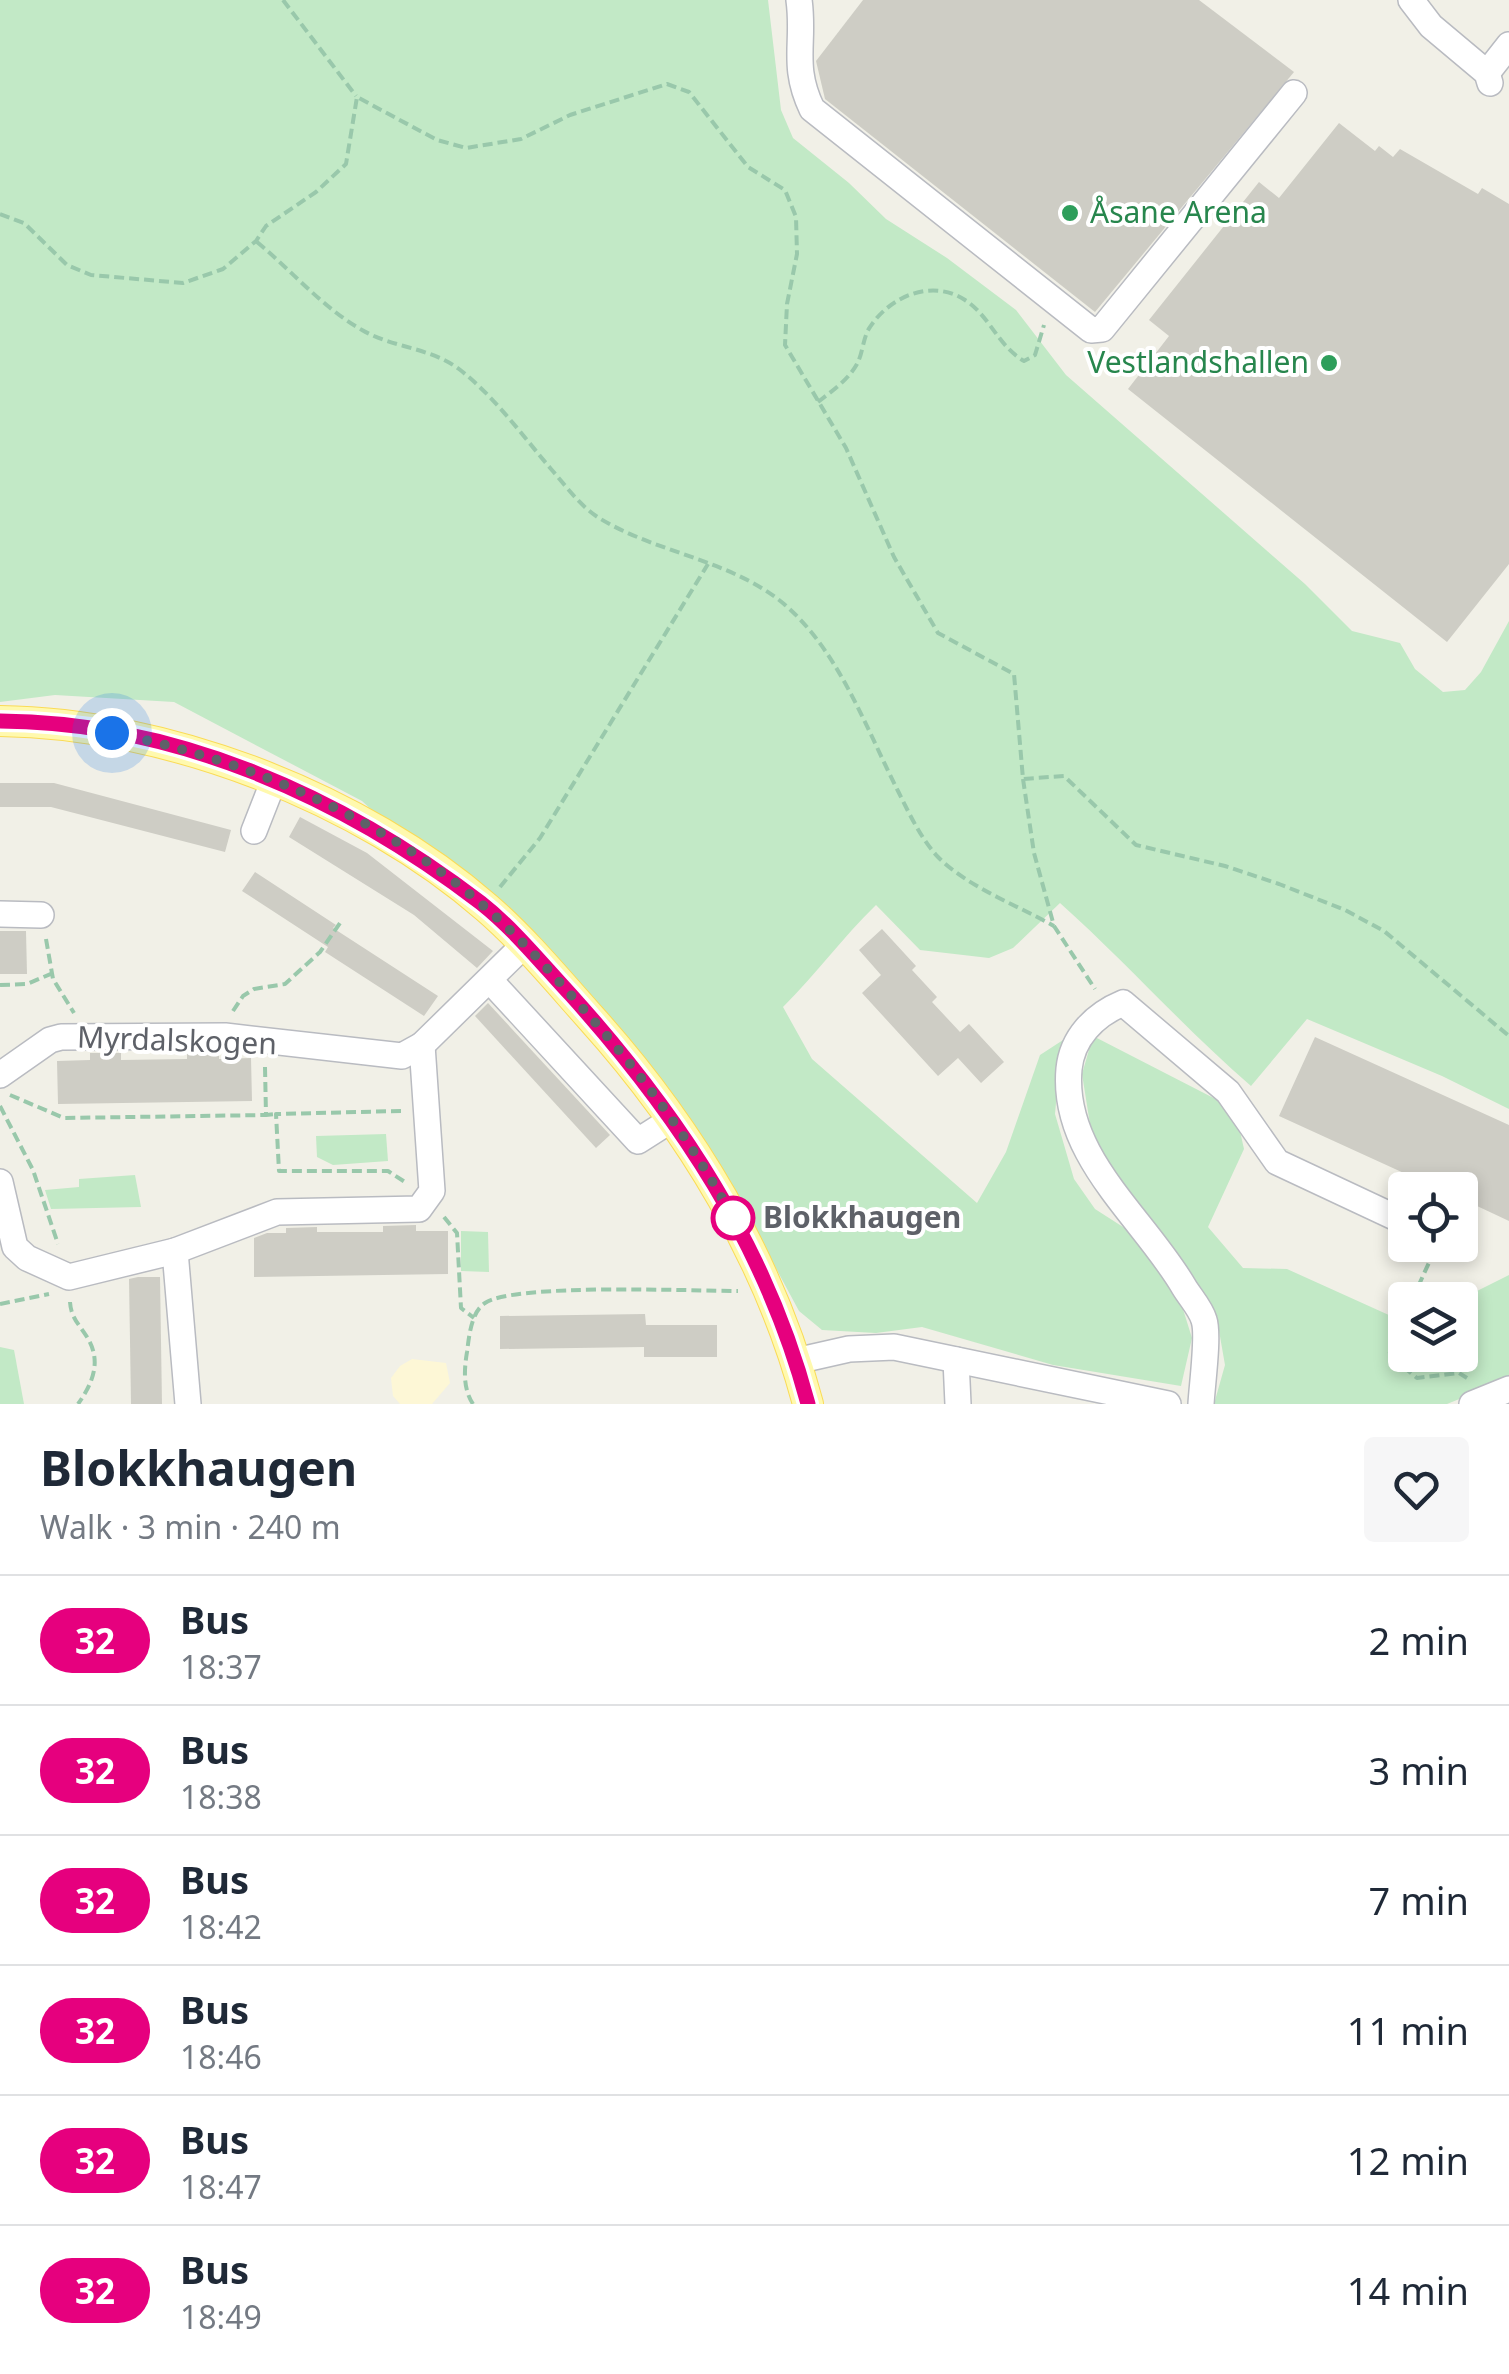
<!DOCTYPE html>
<meta charset="utf-8">
<style>
:root{--surface:#fff;--page:#f6f6f7;--text:#1f2937;--muted:#747a83;--line:#e0e1e3}
body{margin:0;font-family:"Noto Sans",sans-serif;background:var(--page);color:var(--text);height:100vh;display:flex;flex-direction:column;font-size:38px;white-space:nowrap}
*{box-sizing:border-box;margin:0}
p{font-size:32px;color:var(--muted)}
.icon{flex:none;width:55px;height:55px;fill:none;stroke:currentColor;stroke-width:2;stroke-linecap:round;stroke-linejoin:round}
.map{position:relative;height:1404px;overflow:hidden}
.side{display:flex;flex-direction:column;background:var(--surface);flex:1}
.side>*{flex:none}
.badge{padding:0 20px;border-radius:32px;font-size:35px;line-height:65px}
.fabs{position:absolute;left:1388px;top:1172px;display:grid;gap:20px}
.fabs a{display:grid;place-items:center;width:90px;height:90px;border-radius:10px;background:var(--surface);box-shadow:0 5px 15px #0003;font-size:50px}
.you{position:absolute;width:50px;height:50px;margin:-25px;border:8px solid #fff;border-radius:50%;background:#1a73e8;box-shadow:0 0 0 15px #1a73e833}
.map>.badge{position:absolute;translate:-50% -50%;box-shadow:0 0 0 5px #fff}
.round{display:grid;place-items:center;flex:none;width:105px;height:105px;border-radius:10px;background:var(--page)}
.summary{display:flex;align-items:center;justify-content:space-between;height:170px;padding:0 40px}
h1{font-size:48px;font-weight:700;line-height:75px}
ul{padding:0;list-style:none}
li{display:flex;align-items:center;gap:30px;height:130px;padding:0 40px;border-top:2px solid var(--line)}
li div{flex:1}
li b{display:block;font-size:38px}
li em{font-style:normal}
li .badge{min-width:110px;font-weight:700;text-align:center}
.map>svg:first-child{display:block}
.green{fill:#c2e9c6}
.sand{fill:#fdf7d6}
.building{fill:#cecdc5}
.lines{fill:none;stroke-linecap:round;stroke-linejoin:round}
.minor-casing{stroke:#b9bbc1;stroke-width:28}
.major-casing{stroke:#fadb57;stroke-width:32}
.path{stroke:#99c8ab;stroke-width:4;stroke-dasharray:10 5;stroke-linecap:butt}
.minor{stroke:#fff;stroke-width:25}
.major{stroke:#fff9ae;stroke-width:30}
.line-casing{stroke:#fff;stroke-width:22}
.line{stroke:#e6007e;stroke-width:15}
.walk{stroke:#5e6168;stroke-width:10;stroke-dasharray:0 18}
.leisure-dot{fill:#2e9e5b;stroke:#fff;stroke-width:4}
.stop-dot{fill:#fff;stroke:#e6007e;stroke-width:5}
.labels{text-anchor:middle;stroke-width:8;stroke-linejoin:round;paint-order:stroke}
.leisure-label{font-size:30px;fill:#27864d;stroke:#fff;text-anchor:start}
.street-label{font-size:30px;fill:#5e6168;stroke:#fff}
.stop-label{font-size:30px;font-weight:bold;fill:#5e6168;stroke:#fff;text-anchor:start}
</style>
<div class="map">
<svg width="1509" height="1404" viewBox="0 0 1509 1404">
<rect width="100%" height="100%" fill="#f1f0e7"/>
<!-- green -->
<g class="green">
<path d="M0 0H768L781 110 793 138 849 183 886 219 947 258 1016 310 1066 375 1305 584 1352 631 1400 643 1415 669 1443 692 1465 690 1481 672 1509 621V1109L1442 1076 1307 1019 1251 1086C1184 1028 1126 962 1060 903L1013 948 989 958 920 950 876 905C843 937 816 974 783 1007L812 1059 977 1203 1006 1152 1040 1055 1080 1029 1060 1058 1055 1114 1074 1179 1095 1209 1134 1234 1177 1290 1192 1338 1181 1386 1053 1365 922 1327 876 1333 822 1330 799 1311 743 1207 507 936 362 801 174 702 55 695 0 702Z"/>
<polygon points="1093,1036 1235,1109 1244,1149 1208,1227 1243,1268 1287,1269 1391,1316 1405,1315 1405,1355 1460,1355 1459,1300 1509,1275 1509,1379 1447,1404 1214,1404 1225,1365 1218,1325 1186,1274 1093,1143 1082,1074"/>
<polygon points="386,1134 388,1161 333,1165 317,1157 316,1136"/>
<polygon points="135,1175 141,1207 51,1209 45,1190 79,1187 79,1179"/>
<polygon points="461,1231 488,1232 489,1272 461,1271"/>
<polygon points="0,1347 14,1350 24,1404 0,1404"/>
</g>
<!-- sand -->
<polygon class="sand" points="412,1359 446,1363 450,1383 432,1404 400,1404 393,1396 391,1378 400,1366"/>
<!-- building -->
<g class="building">
<polygon points="863,0 1199,0 1294,72 1095,312 825,99 816,61"/>
<polygon points="1339,123 1375,151 1379,146 1393,157 1400,149 1478,194 1482,188 1509,204 1509,564 1447,642 1128,389 1169,336 1149,320 1259,182 1279,198"/>
<polygon points="0,783 54,783 231,830 225,852 51,807 0,807"/>
<polygon points="300,817 367,853 493,951 477,968 414,915 289,837"/>
<polygon points="255,872 336,925 333,928 438,996 424,1016 325,952 328,947 242,891"/>
<polygon points="882,929 916,966 912,970 937,997 932,1002 960,1032 969,1024 1004,1062 981,1083 958,1058 938,1076 862,993 881,975 859,950"/>
<polygon points="0,931 26,931 27,974 0,974"/>
<polygon points="488,1003 610,1135 596,1148 475,1016"/>
<polygon points="1315,1037 1509,1125 1509,1221 1460,1198 1460,1190 1441,1190 1279,1116"/>
<polygon points="90,1053 121,1053 121,1060 187,1059 187,1053 219,1053 219,1059 251,1058 252,1101 58,1104 57,1061 90,1060"/>
<polygon points="416,1225 416,1231 448,1231 448,1274 254,1277 254,1238 267,1233 286,1233 286,1228 317,1227 317,1232 383,1232 383,1226"/>
<polygon points="138,1277 160,1277 162,1404 131,1404 129,1279"/>
<polygon points="645,1314 646,1325 717,1325 717,1357 644,1357 644,1347 500,1349 500,1316"/>
</g>
<g class="lines">
<defs>
<g id="minor">
<path d="M799 0C805 43 791 65 812 109L1091 330 1102 329 1294 93"/>
<polyline points="1411,0 1431,26 1487,73 1490,83"/>
<polyline points="1487,73 1509,45"/>
<polyline points="254,831 274,780"/>
<polyline points="0,914 41,915"/>
<polyline points="497,988 638,1141 671,1120"/>
<polyline points="0,1075 50,1040 61,1037 225,1036 402,1056 422,1045 525,944"/>
<polyline points="0,1182 15,1247 27,1258 69,1277 175,1251 188,1404"/>
<polyline points="175,1251 277,1212 419,1209 432,1191 422,1045"/>
<polyline points="956,1360 958,1404"/>
<polyline points="796,1361 849,1349 894,1347 1168,1404"/>
<path d="M1201 1404C1202 1385 1209 1335 1204 1320 1201 1309 1190 1297 1184 1287 1144 1218 1061 1156 1069 1069 1072 1038 1094 1015 1123 1003L1228 1092 1277 1162 1405 1222"/>
<polyline points="1472,1404 1509,1389"/>
</g>
<path id="major" d="M0 721C167 723 361 798 487 908 525 941 557 980 591 1018 690 1128 770 1260 808 1404"/>
</defs>
<!-- minor casing -->
<use href="#minor" class="minor-casing"/>
<!-- major casing -->
<use href="#major" class="major-casing"/>
<!-- path -->
<g class="path">
<polyline points="283,0 356,96"/>
<polyline points="0,214 24,223 67,265 91,275 183,283 223,269 256,241 266,226 316,192 346,164 357,97 437,140 466,148 521,139 570,115 667,84 689,92 748,167 785,190 796,217 797,254 787,304 785,345 846,448 894,557 938,633 1014,674 1023,779 1064,776 1136,845 1225,866 1279,884 1345,910 1384,931 1509,1036"/>
<path d="M257 242C292 271 323 308 362 330 393 348 429 347 459 369 495 397 522 435 551 469 566 486 580 506 599 518 656 553 732 560 784 604 839 651 866 728 898 791 909 813 920 837 937 856 967 887 1017 905 1054 926"/>
<path d="M818 402C832 391 848 380 857 364 863 353 863 337 870 327 891 295 933 279 965 300 990 316 997 345 1024 361L1035 355 1044 325"/>
<polyline points="1023,779 1034,853 1054,926 1095,989"/>
<polyline points="500,887 540,838 708,564"/>
<polyline points="46,939 53,979 74,1013"/>
<polyline points="0,985 27,984 53,973"/>
<polyline points="233,1011 243,996 254,989 285,984 320,952 340,923"/>
<polyline points="265,1067 266,1115 276,1114"/>
<polyline points="10,1095 64,1118 266,1115"/>
<polyline points="0,1106 33,1170 58,1244"/>
<polyline points="401,1111 276,1114 279,1171 388,1171 408,1184"/>
<polyline points="444,1217 457,1233 461,1308 474,1318"/>
<polyline points="1412,1300 1437,1245"/>
<path d="M70 1302C71 1318 79 1324 87 1337 102 1361 93 1383 78 1404"/>
<polyline points="0,1304 49,1294"/>
<polyline points="1405,1317 1389,1355 1417,1378 1459,1373 1467,1378"/>
<path d="M473 1404C463 1389 464 1370 467 1352 469 1337 471 1312 485 1303 515 1283 692 1291 738 1291"/>
</g>
<!-- minor -->
<use href="#minor" class="minor"/>
<!-- major -->
<use href="#major" class="major"/>
</g>
<g class="lines">
<defs>
<path id="line" d="M0 721C176 722 343 797 481 903 514 929 542 964 571 995 679 1115 766 1246 808 1404"/>
</defs>
<!-- line casing -->
<use href="#line" class="line-casing"/>
<!-- line -->
<use href="#line" class="line"/>
<!-- walk -->
<path class="walk" d="M112 733C244 758 386 819 486 908 523 940 554 976 586 1012 645 1078 698 1150 738 1228L733 1218"/>
</g>
<!-- markers -->
<g class="leisure-dot">
<circle cx="1070" cy="213" r="10"/>
<circle cx="1329" cy="363" r="10"/>
</g>
<circle class="stop-dot" cx="733" cy="1218" r="20"/>
<g class="labels">
<!-- leisure labels -->
<g class="leisure-label">
<text x="1090" y="223">Åsane Arena</text>
<text x="1309" y="373" text-anchor="end">Vestlandshallen</text>
</g>
<!-- street labels -->
<g class="street-label">
<text transform="translate(177 1041) rotate(2)" y="10">Myrdalskogen</text>
</g>
<!-- stop labels -->
<g class="stop-label">
<text x="763" y="1228">Blokkhaugen</text>
</g>
</g>
</svg>
<div class="fabs">
<a><svg class="icon" aria-label="locate" viewBox="0 0 24 24"><circle cx="12" cy="12" r="6"/><path d="M12 2v4M12 18v4M2 12h4M18 12h4"/></svg></a>
<a><svg class="icon" aria-label="layers" viewBox="0 0 24 24"><path d="M12 4l9 5-9 5-9-5zM3 14l9 5 9-5"/></svg></a>
</div>
<div class="you" style="left:112px;top:733px"></div>
</div>
<section class="side">
<div class="summary"><div><h1>Blokkhaugen</h1><p>Walk · 3 min · 240 m</p></div><a class="round"><svg class="icon" aria-label="heart" viewBox="0 0 24 24"><path d="M12 20l-8-8c-3-5 5-10 8-4 3-6 11-1 8 4z"/></svg></a></div>
<ul>
<li><span class="badge" style="background:#e6007e;color:#fff">32</span><div><b>Bus</b><p>18:37</p></div><em>2 min</em></li>
<li><span class="badge" style="background:#e6007e;color:#fff">32</span><div><b>Bus</b><p>18:38</p></div><em>3 min</em></li>
<li><span class="badge" style="background:#e6007e;color:#fff">32</span><div><b>Bus</b><p>18:42</p></div><em>7 min</em></li>
<li><span class="badge" style="background:#e6007e;color:#fff">32</span><div><b>Bus</b><p>18:46</p></div><em>11 min</em></li>
<li><span class="badge" style="background:#e6007e;color:#fff">32</span><div><b>Bus</b><p>18:47</p></div><em>12 min</em></li>
<li><span class="badge" style="background:#e6007e;color:#fff">32</span><div><b>Bus</b><p>18:49</p></div><em>14 min</em></li>
</ul>
</section>
